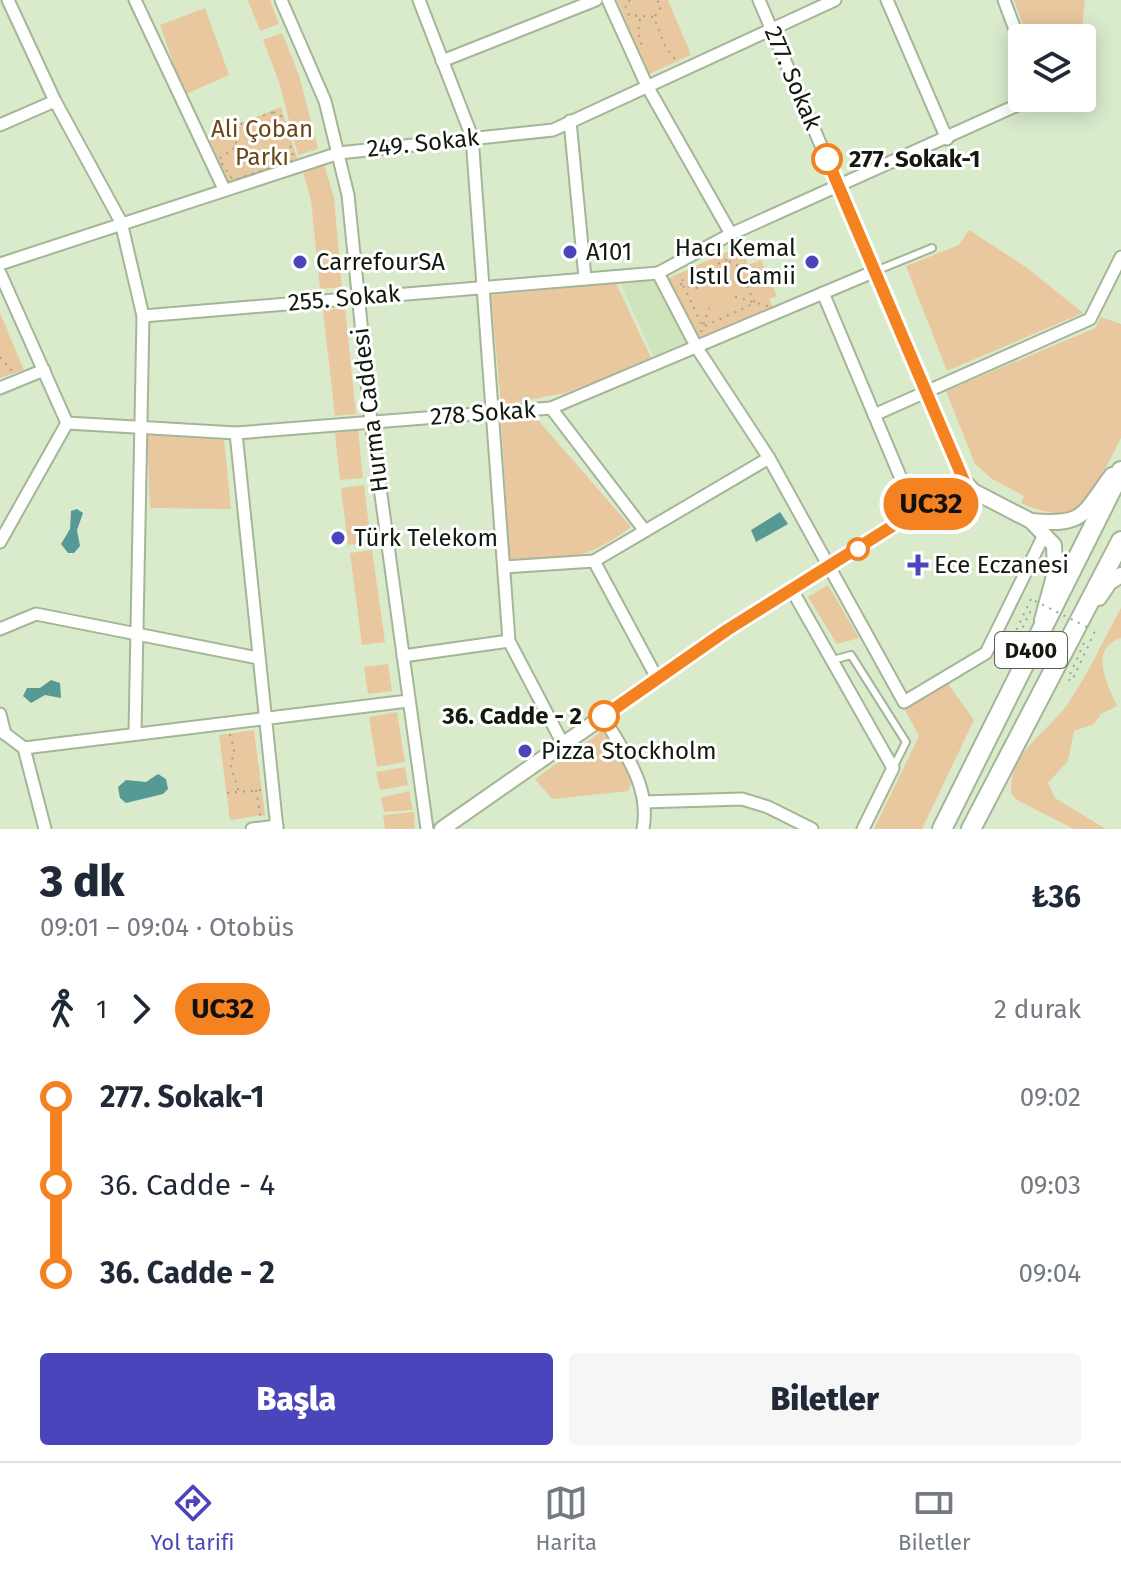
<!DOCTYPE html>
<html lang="tr">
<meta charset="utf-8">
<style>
:root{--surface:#fff;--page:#f6f6f7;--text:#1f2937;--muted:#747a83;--line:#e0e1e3;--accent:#4a45bb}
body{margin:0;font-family:"Fira Sans",sans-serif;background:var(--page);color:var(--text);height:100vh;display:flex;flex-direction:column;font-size:30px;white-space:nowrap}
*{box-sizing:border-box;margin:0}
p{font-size:26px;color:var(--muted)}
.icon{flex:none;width:44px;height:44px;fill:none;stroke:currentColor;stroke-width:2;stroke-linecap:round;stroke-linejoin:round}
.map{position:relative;height:829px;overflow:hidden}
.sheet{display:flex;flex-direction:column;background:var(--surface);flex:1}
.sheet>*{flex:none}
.badge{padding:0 16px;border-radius:26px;font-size:28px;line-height:52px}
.buttons{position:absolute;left:1008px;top:24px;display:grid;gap:16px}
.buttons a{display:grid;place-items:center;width:88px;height:88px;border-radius:8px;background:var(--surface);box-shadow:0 4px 20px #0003;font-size:40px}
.map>.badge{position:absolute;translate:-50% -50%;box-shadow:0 0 0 4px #fff}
.legs{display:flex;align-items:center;gap:12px;height:88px;padding:0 40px;font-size:26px}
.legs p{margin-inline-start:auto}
.head{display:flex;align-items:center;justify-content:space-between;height:136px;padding:0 40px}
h1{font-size:44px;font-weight:800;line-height:60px}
.primary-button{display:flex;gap:16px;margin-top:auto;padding:16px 40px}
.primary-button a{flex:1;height:92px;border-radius:8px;background:var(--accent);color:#fff;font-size:32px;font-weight:800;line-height:92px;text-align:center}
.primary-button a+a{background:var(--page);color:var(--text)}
ul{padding:0 40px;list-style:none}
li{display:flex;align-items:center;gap:28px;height:88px;font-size:30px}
li i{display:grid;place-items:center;width:12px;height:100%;margin:0 10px;background:currentColor}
li i::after{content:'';width:20px;height:20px;margin:-10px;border:6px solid;border-radius:50%;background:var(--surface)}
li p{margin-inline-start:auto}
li:first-child i{background:linear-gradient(#0000 50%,currentColor 0)}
li:last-child i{background:linear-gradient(currentColor 50%,#0000 0)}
.tabs{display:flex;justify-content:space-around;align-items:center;height:112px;border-top:2px solid var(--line);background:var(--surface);font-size:22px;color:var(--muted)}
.tabs a{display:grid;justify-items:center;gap:4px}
.tabs .active{color:var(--accent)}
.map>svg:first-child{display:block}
.built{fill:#cfe4bd}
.green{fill:#e9c79f}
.water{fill:#579994}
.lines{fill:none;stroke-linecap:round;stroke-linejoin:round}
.service-casing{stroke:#a5b597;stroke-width:10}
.minor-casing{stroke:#a5b597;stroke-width:15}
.tertiary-casing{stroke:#a5b597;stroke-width:18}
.trunk-casing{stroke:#a5b597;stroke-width:22}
.path{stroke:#9ba890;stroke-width:2;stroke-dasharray:2 6;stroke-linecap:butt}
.service{stroke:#fff;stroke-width:6}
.minor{stroke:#fff;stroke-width:11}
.tertiary{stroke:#fff;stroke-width:14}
.trunk{stroke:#fff;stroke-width:18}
.path-bridge{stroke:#9ba890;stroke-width:2;stroke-dasharray:2 6;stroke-linecap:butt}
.line-1-casing{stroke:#fff;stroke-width:18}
.line-1{stroke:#f58220;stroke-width:12}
.stop-1-dot{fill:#fff;stroke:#f58220;stroke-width:4}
.poi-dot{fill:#4a45bb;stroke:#fff;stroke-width:3}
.labels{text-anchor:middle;stroke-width:6;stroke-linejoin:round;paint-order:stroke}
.shield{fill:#fff;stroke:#5a5e56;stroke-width:2}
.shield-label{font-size:22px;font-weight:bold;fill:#13190e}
.street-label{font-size:24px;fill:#13190e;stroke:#fff}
.park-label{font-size:24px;fill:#694616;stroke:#fff}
.stop-label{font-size:24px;font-weight:bold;fill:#13190e;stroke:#fff;text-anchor:start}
.poi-label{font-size:24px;fill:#13190e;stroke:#fff;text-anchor:start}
</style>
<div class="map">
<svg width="1121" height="829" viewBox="0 0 1121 829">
<rect width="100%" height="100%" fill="#daebcc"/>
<!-- built -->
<polygon class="built" points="656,279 691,345 655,360 620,282"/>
<!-- green -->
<g class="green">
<polygon points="248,0 270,0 279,24 260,31"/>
<polygon points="617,0 668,0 691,55 649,74"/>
<polygon points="1014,0 1085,0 1081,38 1028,38"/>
<polygon points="205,8 229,75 184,95 160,25"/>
<polygon points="282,33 299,75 318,149 298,155 279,82 263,40"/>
<polygon points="281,107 298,161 228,182 208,136"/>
<polygon points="324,164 334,198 342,287 320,289 311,200 303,172"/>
<polygon points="969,230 1026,267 1083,313 947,371 906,266 959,245"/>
<polygon points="740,246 748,265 761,260 777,296 769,299 773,307 698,341 669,278"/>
<polygon points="616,283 652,360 565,393 501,405 491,295"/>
<polygon points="345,308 356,414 335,416 323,310"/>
<polygon points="0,313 24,370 0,378"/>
<path d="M1101 317 1121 324V438L1093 493 1079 512C1058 516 1041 512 1021 503L1024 496 992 479 975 464 946 391 1095 328Z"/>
<path d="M537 419 631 527C583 563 567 557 510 559L501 422Z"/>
<polygon points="358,430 363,478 340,480 335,433"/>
<polygon points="147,435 224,440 231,509 150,508"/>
<polygon points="364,485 371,542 348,545 341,488"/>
<polygon points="372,550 385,642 362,645 350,553"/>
<polygon points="828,585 859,638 837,644 808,597"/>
<path d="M1121 608V638C1088 649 1107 684 1117 706L1101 714 1094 724 1074 731 1068 761 1048 783 1055 798 1106 829H1074L1017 800 1012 795C1004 755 1051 730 1069 702 1089 672 1104 639 1121 608Z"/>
<polygon points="388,664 392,691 368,694 364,667"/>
<polygon points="946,681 974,720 922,829 874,829 919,736 904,708"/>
<polygon points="397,712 405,762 377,767 369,717"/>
<polygon points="254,730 265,815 230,820 219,735"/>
<polygon points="602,731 619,751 633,779 628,791 552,799 535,779"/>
<polygon points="405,767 408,785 380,790 376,772"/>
<polygon points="409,791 413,810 384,812 381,798"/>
<polygon points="414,812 415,829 385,829 383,815"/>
</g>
<!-- water -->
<g class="water">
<polygon points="77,509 83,513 77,530 80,546 74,553 68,553 61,544 70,529 71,511"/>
<polygon points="780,512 788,524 756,542 751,530"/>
<polygon points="51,680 60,683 61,698 45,695 31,703 23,696 27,688 40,688"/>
<polygon points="158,774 166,779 168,789 163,794 126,803 120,798 118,787 126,780 146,782"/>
</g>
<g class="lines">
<defs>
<g id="service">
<polyline points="873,272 932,248"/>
<polyline points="833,660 851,655 906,742 893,768"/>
</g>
<g id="minor">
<polyline points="8,0 55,101 121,222 143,316 135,732"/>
<polyline points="135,0 224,189"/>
<polyline points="281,0 325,101 348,195 371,422 427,829"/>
<polyline points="419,0 472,137 509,641 563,744"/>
<polyline points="608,0 647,86 731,234"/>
<polyline points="759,0 964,481"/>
<polyline points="887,0 947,139"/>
<polyline points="1004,0 1022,48"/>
<polyline points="442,61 596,0"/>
<polyline points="570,121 585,278"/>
<polyline points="0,125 55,101"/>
<polyline points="0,264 339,153 553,130 835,0"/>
<polyline points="0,273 67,423 0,542"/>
<polyline points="658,273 697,348 769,458 904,702 986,653 1044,535"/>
<polyline points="823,293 910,500 919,511"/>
<polyline points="143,316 658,273 731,234 1033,98"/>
<polyline points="0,388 44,370"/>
<polyline points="551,408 645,531"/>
<polyline points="874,415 1090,319 1121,257"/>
<polyline points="67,423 236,433 551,408 873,272"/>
<polyline points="236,433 277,829"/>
<polyline points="594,561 658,680"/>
<polyline points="505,567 594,561 769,458"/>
<polyline points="792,590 893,768 863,829"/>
<polyline points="0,629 36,614 258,658"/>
<polyline points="403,656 509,641"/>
<polyline points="0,714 5,734"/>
<path d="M603 717C624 752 651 786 643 829"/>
<polyline points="0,730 24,748 45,829"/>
<polyline points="24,748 408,701"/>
<polyline points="644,802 742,799 768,807 812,829"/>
<polyline points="252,829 277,826"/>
</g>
<g id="tertiary">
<path d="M1031 521C1085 526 1082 515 1112 475"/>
<polyline points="1099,598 1109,583 1121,575"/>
<polyline points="442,829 727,630 964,481 973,491 1031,521 1054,545 1055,572 1042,620"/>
</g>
<g id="trunk">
<polyline points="942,829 1121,471"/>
<polyline points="971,829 1121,541"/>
</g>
</defs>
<!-- service casing -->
<use href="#service" class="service-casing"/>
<!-- minor casing -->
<use href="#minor" class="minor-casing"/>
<!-- tertiary casing -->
<use href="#tertiary" class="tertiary-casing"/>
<!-- trunk casing -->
<use href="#trunk" class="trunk-casing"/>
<!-- path -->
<g class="path">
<polyline points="630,0 625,5 629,15 654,17 664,44 677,62"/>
<polyline points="655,16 661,7 657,0"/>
<polyline points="640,19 638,32 642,47"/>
<polygon points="273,112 281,116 293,155 292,161 233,180 219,159 237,146 233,132 235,126"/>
<polyline points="211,139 232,132"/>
<polygon points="733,257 755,303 703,327 681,281"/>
<polyline points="726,278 734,245"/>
<polyline points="680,284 700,289"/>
<polyline points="735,297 768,306"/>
<polyline points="701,332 709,308"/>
<polyline points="0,357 12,371"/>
<polyline points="1031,599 1007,650 1011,652 1033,606"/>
<polyline points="1084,643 1068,679 1072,681 1095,631"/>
<polyline points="230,734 234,749 231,767 239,792"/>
<polyline points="256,790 261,819"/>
<polyline points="227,793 261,790"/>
</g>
<!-- service -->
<use href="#service" class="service"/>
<!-- minor -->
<use href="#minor" class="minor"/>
<!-- tertiary -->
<use href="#tertiary" class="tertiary"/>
<!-- trunk -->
<use href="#trunk" class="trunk"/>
<!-- path-bridge -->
<polyline class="path-bridge" points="1035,601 1091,629"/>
</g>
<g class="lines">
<defs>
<polyline id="line-1" points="604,716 727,630 964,481 827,159"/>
</defs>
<!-- line-1 casing -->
<use href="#line-1" class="line-1-casing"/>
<!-- line-1 -->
<use href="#line-1" class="line-1"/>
</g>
<!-- markers -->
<g class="stop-1-dot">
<circle cx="827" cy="159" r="14"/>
<circle cx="858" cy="549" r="10"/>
<circle cx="604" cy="716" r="14"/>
</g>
<g class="poi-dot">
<circle cx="570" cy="252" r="8"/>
<circle cx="300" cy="262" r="8"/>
<circle cx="812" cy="262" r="8"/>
<circle cx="338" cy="538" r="8"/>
<path d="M914 553h8v8h8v8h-8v8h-8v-8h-8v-8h8z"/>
<circle cx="525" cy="751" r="8"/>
</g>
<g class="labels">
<!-- shield labels -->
<rect class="shield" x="995" y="632" width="72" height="36" rx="6"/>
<g class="shield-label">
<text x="1031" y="658">D400</text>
</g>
<!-- street labels -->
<g class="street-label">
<text transform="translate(793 78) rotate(67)" y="8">277. Sokak</text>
<text transform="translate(423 143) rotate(-6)" y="8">249. Sokak</text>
<text transform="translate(344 298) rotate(-5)" y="8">255. Sokak</text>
<text transform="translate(370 410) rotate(-97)" y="8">Hurma Caddesi</text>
<text transform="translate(483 413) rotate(-4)" y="8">278 Sokak</text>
</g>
<!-- park labels -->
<g class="park-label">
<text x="262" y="137">Ali Çoban<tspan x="262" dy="28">Parkı</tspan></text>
</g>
<!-- stop labels -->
<g class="stop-label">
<text x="849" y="167">277. Sokak-1</text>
<text x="582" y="724" text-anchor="end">36. Cadde - 2</text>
</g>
<!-- poi labels -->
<g class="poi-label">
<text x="796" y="256" text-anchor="end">Hacı Kemal<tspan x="796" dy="28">Istıl Camii</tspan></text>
<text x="586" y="260">A101</text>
<text x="316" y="270">CarrefourSA</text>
<text x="354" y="546">Türk Telekom</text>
<text x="934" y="573">Ece Eczanesi</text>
<text x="541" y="759">Pizza Stockholm</text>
</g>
</g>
</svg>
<div class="buttons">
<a><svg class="icon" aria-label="layers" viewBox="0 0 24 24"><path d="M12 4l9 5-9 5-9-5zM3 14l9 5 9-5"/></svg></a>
</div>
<b class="badge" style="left:931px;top:504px;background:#f58220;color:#111">UC32</b>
</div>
<section class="sheet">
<div class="head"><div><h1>3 dk</h1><p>09:01 – 09:04 · Otobüs</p></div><b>₺36</b></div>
<div class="legs"><svg class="icon" aria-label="walk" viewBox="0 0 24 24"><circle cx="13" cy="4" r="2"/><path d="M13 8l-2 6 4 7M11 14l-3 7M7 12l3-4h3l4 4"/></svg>1<svg class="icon" aria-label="forward" viewBox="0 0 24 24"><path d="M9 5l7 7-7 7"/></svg><b class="badge" style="background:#f58220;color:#111">UC32</b><p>2 durak</p></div>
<ul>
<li><i style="color:#f58220"></i><b>277. Sokak-1</b><p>09:02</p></li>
<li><i style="color:#f58220"></i><span>36. Cadde - 4</span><p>09:03</p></li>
<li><i style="color:#f58220"></i><b>36. Cadde - 2</b><p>09:04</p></li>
</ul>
<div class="primary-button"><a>Başla</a><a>Biletler</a></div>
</section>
<nav class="tabs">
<a class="active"><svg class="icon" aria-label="directions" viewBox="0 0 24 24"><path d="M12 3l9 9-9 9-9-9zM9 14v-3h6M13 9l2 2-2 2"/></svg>Yol tarifi</a>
<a><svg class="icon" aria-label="map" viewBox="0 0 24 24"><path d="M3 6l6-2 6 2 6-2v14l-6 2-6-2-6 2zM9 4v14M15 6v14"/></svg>Harita</a>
<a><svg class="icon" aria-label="tickets" viewBox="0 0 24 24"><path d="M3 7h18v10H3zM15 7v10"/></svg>Biletler</a>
</nav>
